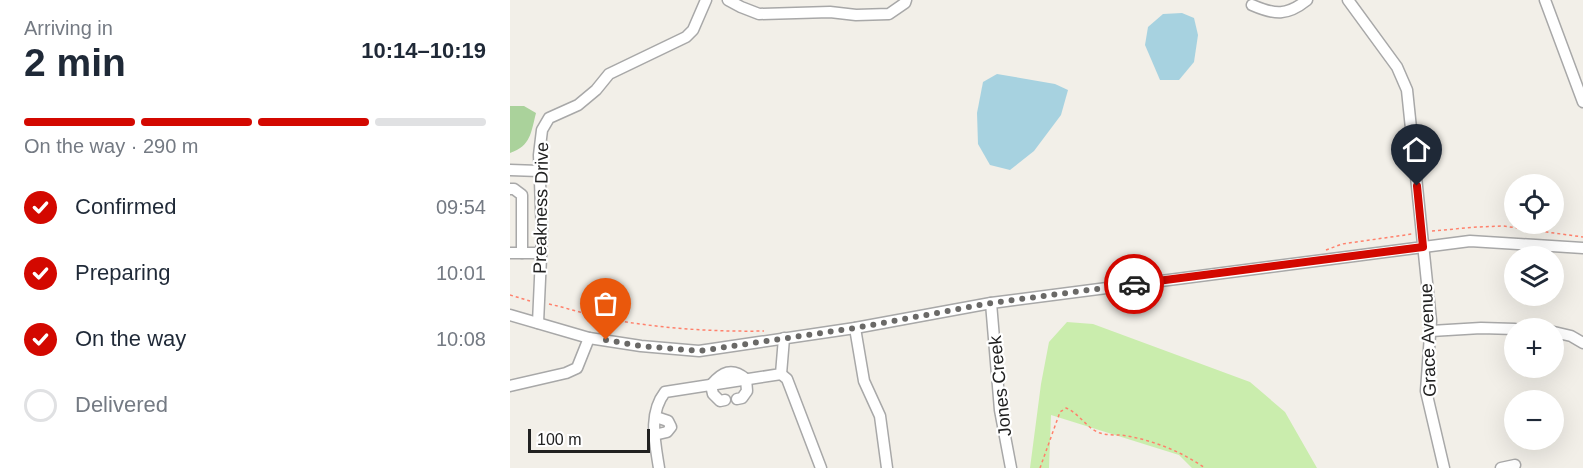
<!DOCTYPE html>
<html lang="en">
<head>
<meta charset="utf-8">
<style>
	body { margin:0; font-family:Arial,sans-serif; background:#f6f6f7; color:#1f2937; height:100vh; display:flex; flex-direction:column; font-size:22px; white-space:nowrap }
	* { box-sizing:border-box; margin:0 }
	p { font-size:20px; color:#747a83 }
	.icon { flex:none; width:33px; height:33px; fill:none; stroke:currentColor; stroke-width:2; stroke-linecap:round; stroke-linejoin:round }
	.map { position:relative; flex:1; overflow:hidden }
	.drawer { display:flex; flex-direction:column; background:#fff; width:510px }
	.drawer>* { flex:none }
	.controls { position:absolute; left:994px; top:174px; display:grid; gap:12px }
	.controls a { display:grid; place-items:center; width:60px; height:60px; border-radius:50%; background:#fff; box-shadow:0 6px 24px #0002; font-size:30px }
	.scale { position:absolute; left:18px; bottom:15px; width:122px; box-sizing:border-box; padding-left:6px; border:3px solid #212121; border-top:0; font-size:16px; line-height:21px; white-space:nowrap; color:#212121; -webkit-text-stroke:4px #fff; paint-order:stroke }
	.pin { position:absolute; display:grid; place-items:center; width:51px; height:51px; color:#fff; margin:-62px -26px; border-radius:50% 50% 50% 0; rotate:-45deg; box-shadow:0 0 6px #0007 }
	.pin .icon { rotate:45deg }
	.courier { position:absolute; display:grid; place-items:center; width:60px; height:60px; margin:-30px; border:4px solid #d30800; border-radius:50%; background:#fff; color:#222; box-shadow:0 2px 8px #0007 }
	.headline em { font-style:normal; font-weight:600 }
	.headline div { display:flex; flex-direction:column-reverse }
	.headline { display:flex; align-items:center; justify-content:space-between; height:102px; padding:0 24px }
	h1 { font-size:39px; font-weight:600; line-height:45px }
	.bar { display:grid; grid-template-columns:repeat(4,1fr); gap:9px 6px; align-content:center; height:72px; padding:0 24px }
	.bar i { height:8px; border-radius:4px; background:#e0e1e3 }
	.bar .active { background:#d30800 }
	.bar p { grid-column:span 4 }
	ol { padding:0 24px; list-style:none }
	li { display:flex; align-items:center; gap:18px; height:66px }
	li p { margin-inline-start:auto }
	li .icon { padding:6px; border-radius:50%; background:#d30800; color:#fff; stroke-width:4 }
	li:last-child { color:#747a83 }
	li i { width:33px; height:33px; border:3px solid #e0e1e3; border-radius:50% }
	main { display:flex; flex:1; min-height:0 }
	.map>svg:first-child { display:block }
	.grass { fill:#caedad }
	.forest { fill:#aad29b }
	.water { fill:#a7d2e0 }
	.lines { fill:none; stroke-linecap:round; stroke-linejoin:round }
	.minor-casing { stroke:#a8a8a8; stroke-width:13 }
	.path { stroke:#ff816c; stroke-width:1.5; stroke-dasharray:3 3; stroke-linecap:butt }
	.minor { stroke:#fff; stroke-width:10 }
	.done { stroke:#6a6967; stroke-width:6; stroke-dasharray:0 10.8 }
	.route { stroke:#d30800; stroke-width:8 }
	.labels { text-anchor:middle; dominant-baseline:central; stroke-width:4.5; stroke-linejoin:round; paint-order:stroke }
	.street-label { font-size:18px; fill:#212121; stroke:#fff }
</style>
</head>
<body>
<main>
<section class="drawer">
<div class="headline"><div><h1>2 min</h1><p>Arriving in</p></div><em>10:14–10:19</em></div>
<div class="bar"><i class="active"></i><i class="active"></i><i class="active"></i><i></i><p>On the way · 290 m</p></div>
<ol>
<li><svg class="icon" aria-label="check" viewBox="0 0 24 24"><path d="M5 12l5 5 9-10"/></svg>Confirmed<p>09:54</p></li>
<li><svg class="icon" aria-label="check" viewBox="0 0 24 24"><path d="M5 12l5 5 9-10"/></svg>Preparing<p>10:01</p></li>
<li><svg class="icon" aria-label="check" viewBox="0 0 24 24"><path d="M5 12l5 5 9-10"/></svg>On the way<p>10:08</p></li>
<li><i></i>Delivered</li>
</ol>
</section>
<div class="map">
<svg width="1073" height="468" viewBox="0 0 1073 468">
	<rect width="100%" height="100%" fill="#f2efe8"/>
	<path class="grass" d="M557,322L583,324L740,382L775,412L807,468H682L669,455L541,415L539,468H520L531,384L539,342Z"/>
	<path class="forest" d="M0,106H14L26,113C21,132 21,146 0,153Z"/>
	<g class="water">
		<path d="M672,13L684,18L688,35L684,62L669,80H650L635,45L638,27L653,14Z"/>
		<path d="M487,74L545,84L558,90L551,115L524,151L500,170L480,165L468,144L467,113L473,82Z"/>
	</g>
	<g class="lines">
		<g class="minor-casing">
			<g id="minor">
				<path d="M218,0L231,7L249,14L320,12L346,15L379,14L395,3L396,0"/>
				<path d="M838,0L887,67L897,90L921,321L916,391L934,468"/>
				<path d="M1035,0L1073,102"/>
				<path d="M742,5C765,15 777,16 797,0"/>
				<path d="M0,170L29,171"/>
				<path d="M0,189H4L12,195V253"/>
				<path d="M0,253H30"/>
				<path d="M481,303L490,410L501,468"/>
				<path d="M0,315L79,338L131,346L189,351L345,328L481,303L960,241L1073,248"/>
				<path d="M28,323L32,235L29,155L32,130L39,118L68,105L86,90L99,74L176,37L183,30L196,0"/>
				<path d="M345,328L354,381L370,416L377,468"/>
				<path d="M921,331L971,328L1005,329"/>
				<path d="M1044,332L1061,336L1073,343"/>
				<path d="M271,374L277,379L311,468"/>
				<path d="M0,386L56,373L67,368L79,338"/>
				<path d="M215,400L210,401L203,394L201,385C212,372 222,367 236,379L237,391L232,398L227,399"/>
				<path d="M144,435L157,432L161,427L158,421L146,417"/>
				<path d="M149,468C145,442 138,414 155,392L271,374L274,338"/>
				<path d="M991,468L1005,465"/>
			</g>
		</g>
		<g class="path">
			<path d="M922,231L967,227L993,226L1073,237"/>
			<path d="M816,250L832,244L902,234"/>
			<path d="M0,295L20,301"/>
			<path d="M39,304C57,308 75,314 93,318C146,328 200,332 254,331"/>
			<path d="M530,468L550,412L556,408C569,413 576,428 590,433C599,436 608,434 617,436C645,441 672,452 695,468"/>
		</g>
		<use href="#minor" class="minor"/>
	</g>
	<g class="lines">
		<path class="done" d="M96,340L131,346L189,351L345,328L481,303L624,284"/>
		<path class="route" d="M624,284L913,247L907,186"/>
	</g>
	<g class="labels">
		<g class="street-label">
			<text transform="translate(31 208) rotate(-89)">Preakness Drive</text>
			<text transform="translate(918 340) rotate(-92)">Grace Avenue</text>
			<text transform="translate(490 386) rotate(-96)">Jones Creek</text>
		</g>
	</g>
</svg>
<div class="controls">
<a><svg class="icon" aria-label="locate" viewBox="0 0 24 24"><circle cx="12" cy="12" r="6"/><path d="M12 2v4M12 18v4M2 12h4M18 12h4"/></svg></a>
<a><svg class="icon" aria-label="layers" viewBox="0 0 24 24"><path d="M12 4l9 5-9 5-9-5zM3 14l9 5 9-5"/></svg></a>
<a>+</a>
<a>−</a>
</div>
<div class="scale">100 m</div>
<div class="pin" style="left:96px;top:340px;background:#ea580c"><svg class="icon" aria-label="bag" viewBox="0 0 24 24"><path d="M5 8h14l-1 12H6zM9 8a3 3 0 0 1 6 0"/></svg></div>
<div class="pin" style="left:907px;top:186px;background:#1f2937"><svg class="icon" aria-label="home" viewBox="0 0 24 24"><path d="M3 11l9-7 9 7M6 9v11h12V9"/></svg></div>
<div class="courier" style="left:624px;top:284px"><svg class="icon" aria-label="car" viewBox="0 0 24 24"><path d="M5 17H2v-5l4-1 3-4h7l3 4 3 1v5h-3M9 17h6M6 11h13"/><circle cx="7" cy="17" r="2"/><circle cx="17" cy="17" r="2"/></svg></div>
</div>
</main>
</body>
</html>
